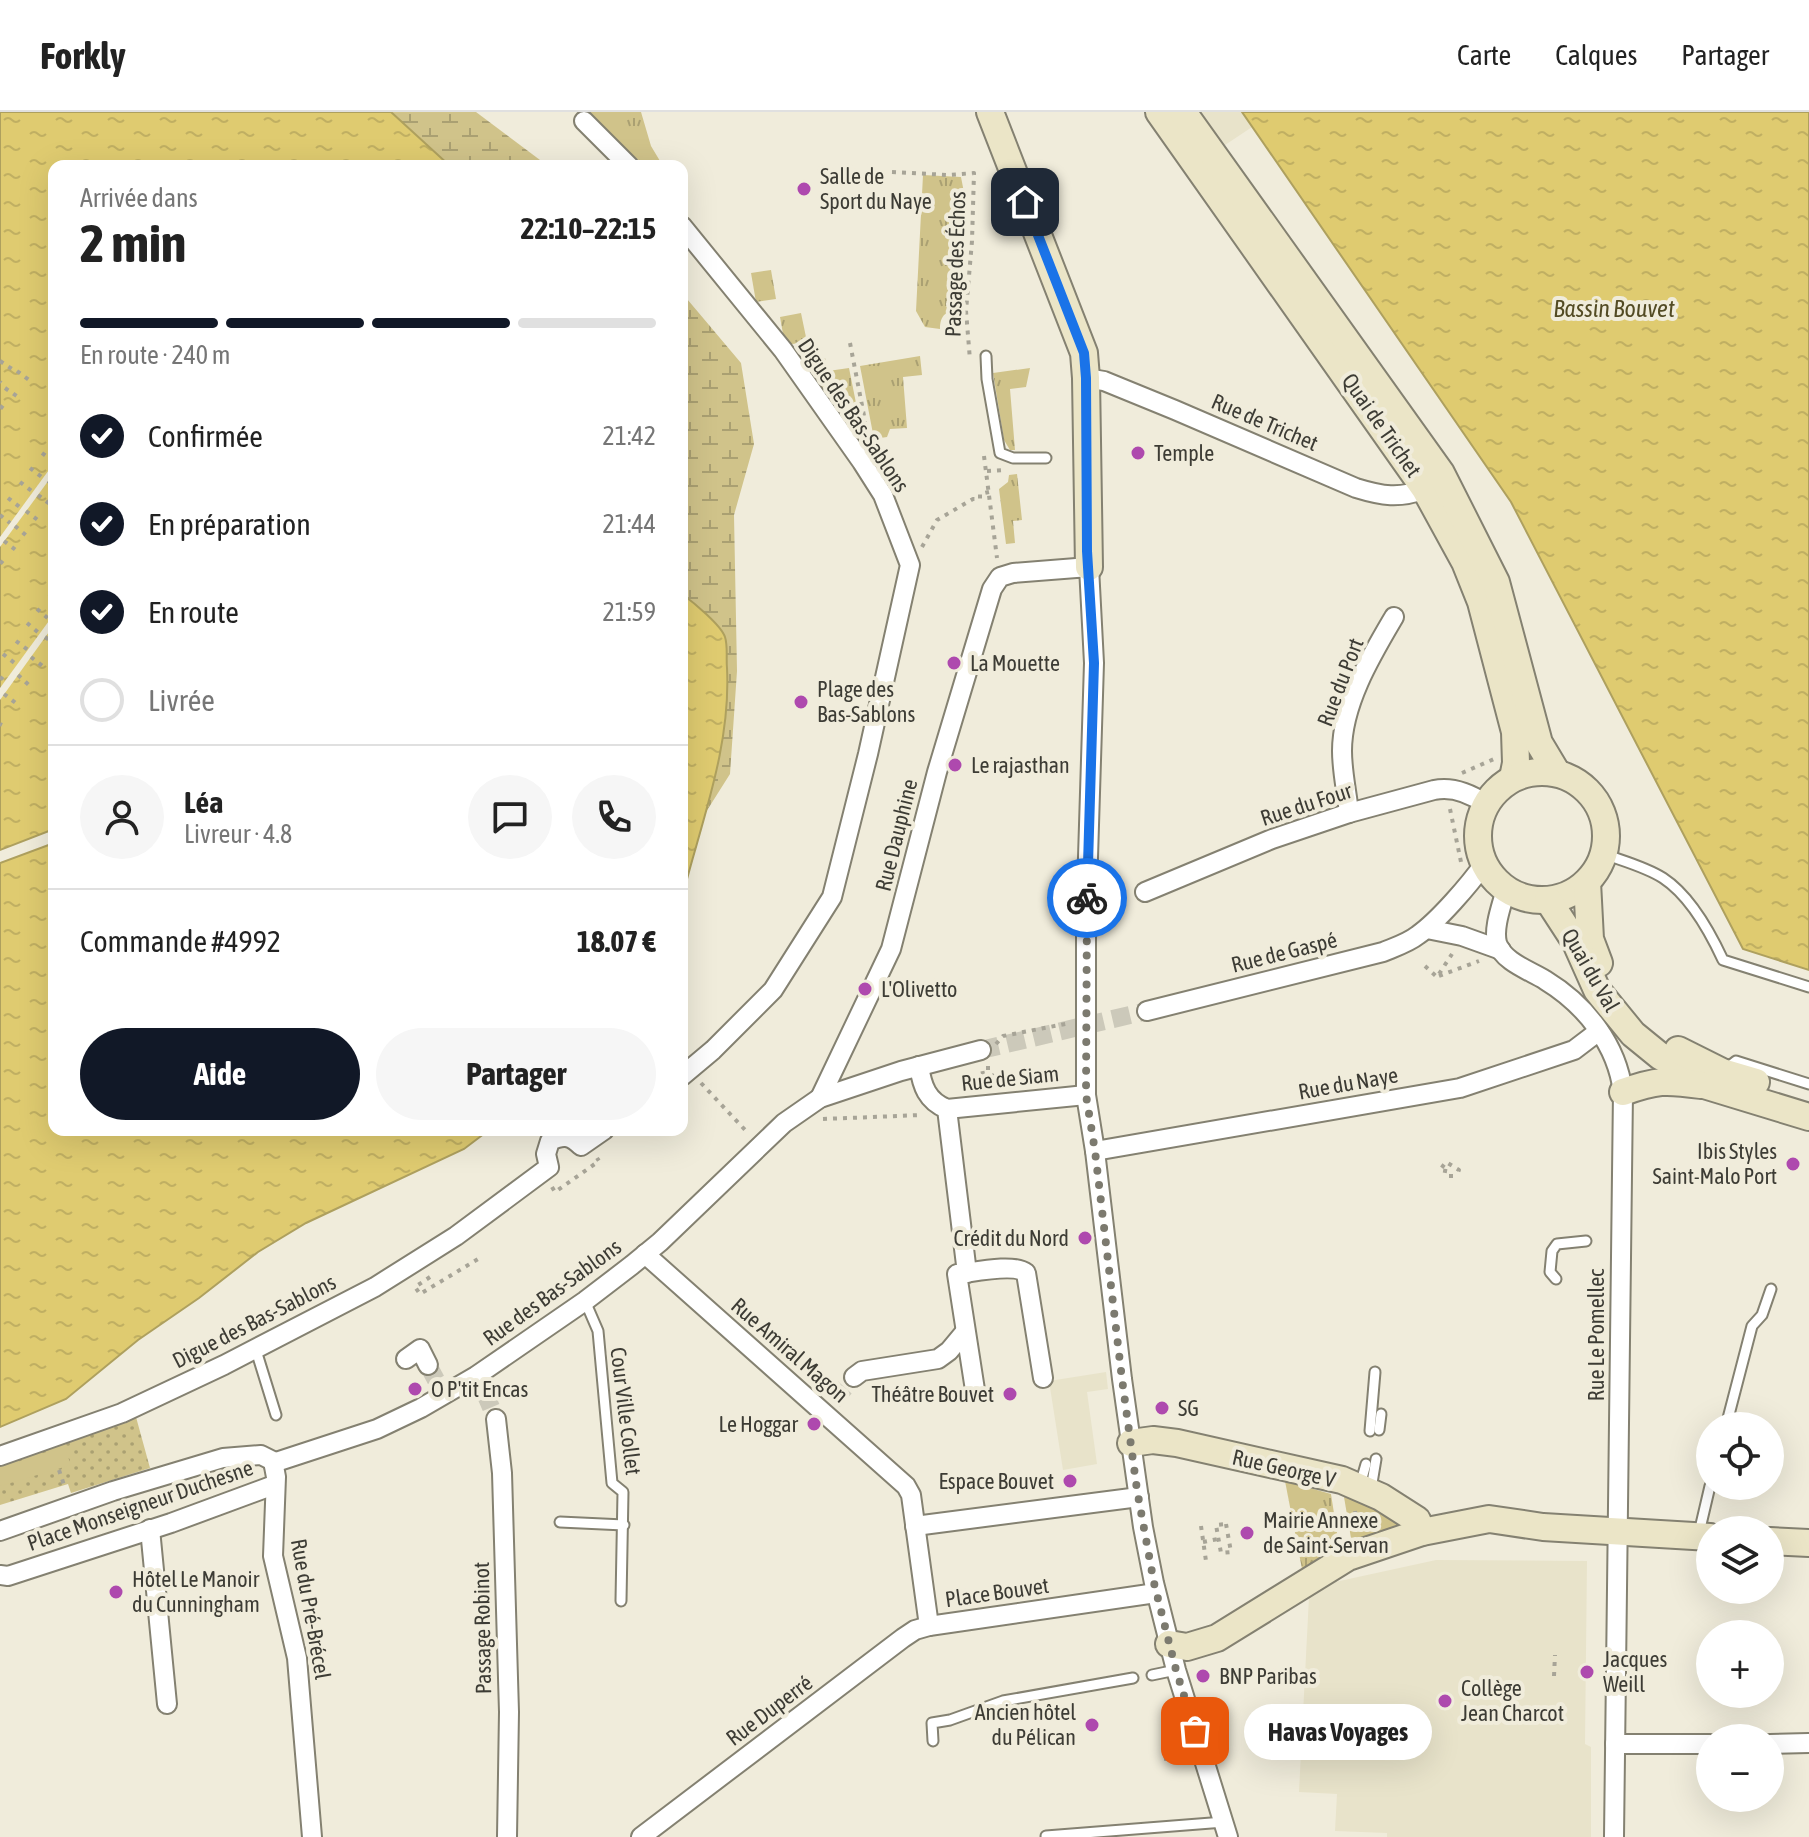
<!DOCTYPE html>
<html lang="fr">
<head>
<meta charset="utf-8">
<style>
	body { margin:0; font-family:"Asap Condensed",sans-serif; background:#f6f6f6; color:#222; height:100vh; display:flex; flex-direction:column; font-size:30px; white-space:nowrap }
	* { box-sizing:border-box; margin:0 }
	p { font-size:26px; color:#767676 }
	.icon { flex:none; width:44px; height:44px; fill:none; stroke:currentColor; stroke-width:2; stroke-linecap:round; stroke-linejoin:round }
	.map { position:relative; flex:1; overflow:hidden }
	.sheet { position:absolute; left:48px; top:48px; width:640px; height:976px; display:flex; flex-direction:column; background:#fff; border-radius:16px; box-shadow:0 8px 32px #0002 }
	.sheet>* { flex:none }
	.tools { position:absolute; left:1696px; top:1300px; display:grid; gap:16px }
	.tools a { display:grid; place-items:center; width:88px; height:88px; border-radius:50%; background:#fff; box-shadow:0 8px 32px #0002; font-size:40px }
	.pin { position:absolute; display:grid; place-items:center; width:68px; height:68px; color:#fff; margin:-34px; border-radius:16px; box-shadow:0 4px 12px #0006 }
	.courier { position:absolute; display:grid; place-items:center; width:80px; height:80px; margin:-40px; border:6px solid #1a73e8; border-radius:50%; background:#fff; color:#222; box-shadow:0 2px 10px #0007 }
	.bubble { position:absolute; height:56px; border-radius:28px; background:#fff; box-shadow:0 8px 32px #0002; font-size:26px; font-weight:700; line-height:56px; text-align:center }
	.head em { font-style:normal; font-weight:700 }
	.head div { display:flex; flex-direction:column-reverse }
	.head { display:flex; align-items:center; justify-content:space-between; height:136px; padding:0 32px }
	h1 { font-size:52px; font-weight:700; line-height:60px }
	.bar { display:grid; grid-template-columns:repeat(4,1fr); gap:12px 8px; align-content:center; height:96px; padding:0 32px }
	.bar i { height:10px; border-radius:6px; background:#e0e0e0 }
	.bar .current { background:#111827 }
	.bar p { grid-column:span 4 }
	.line { display:flex; align-items:center; gap:20px; padding:0 32px; border-top:2px solid #e0e0e0 }
	.line div { flex:1 }
	.round { display:grid; place-items:center; flex:none; width:84px; height:84px; border-radius:42px; background:#f6f6f6 }
	ol { padding:0 32px; list-style:none }
	li { display:flex; align-items:center; gap:24px; height:88px }
	li p { margin-inline-start:auto }
	li .icon { padding:8px; border-radius:50%; background:#111827; color:#fff; stroke-width:4 }
	li:last-child { color:#767676 }
	li i { width:44px; height:44px; border:4px solid #e0e0e0; border-radius:50% }
	.primary-button { display:flex; gap:16px; margin-top:auto; padding:16px 32px }
	.primary-button a { flex:1; height:92px; border-radius:48px; background:#111827; color:#fff; font-size:32px; font-weight:700; line-height:92px; text-align:center }
	.primary-button a+a { background:#f6f6f6; color:#222 }
	header { display:flex; align-items:center; gap:48px; box-sizing:border-box; height:112px; padding:0 40px; background:#fff; border-bottom:2px solid #e0e0e0 }
	header strong { font-size:38px }
	nav { display:flex; gap:44px; margin-inline-start:auto; font-size:28px }
	.map>svg:first-child { display:block }
	.built { fill:#e8e3ca }
	.grass { fill:url(#grass-tufts) }
	.wetland { fill:url(#wetland-marsh) }
	.park { fill:url(#park-dots) }
	.garden { fill:#d0c38a }
	.water { fill:url(#water-ripples); stroke:#aea05e; stroke-width:2 }
	.pier { fill:#f0ecdb }
	.lines { fill:none; stroke-linecap:round; stroke-linejoin:round }
	.street-tunnel { stroke:#ccc9ba; stroke-width:18; stroke-dasharray:18 9; stroke-linecap:butt }
	.lane-casing { stroke:#848171; stroke-width:13 }
	.street-casing { stroke:#848171; stroke-width:22 }
	.secondary-casing { stroke:#848171; stroke-width:30 }
	.path { stroke:#a7a497; stroke-width:4; stroke-dasharray:4 6; stroke-linecap:butt }
	.lane { stroke:#fff; stroke-width:9 }
	.street { stroke:#fff; stroke-width:18 }
	.secondary { stroke:#ebe5c7; stroke-width:26 }
	.done { stroke:#7c7a6f; stroke-width:8; stroke-dasharray:0 14.4 }
	.route { stroke:#1a73e8; stroke-width:10 }
	.poi-dot { fill:#ae49ae; stroke:#f0ecdb; stroke-width:3 }
	.labels { text-anchor:middle; dominant-baseline:central; stroke-width:8; stroke-linejoin:round; paint-order:stroke }
	.poi-label { font-size:22px; fill:#3d3c35; stroke:#f0ecdb; text-anchor:start }
	.street-label { font-size:22px; fill:#3d3c35; stroke:#f0ecdb }
	.water-label { font-size:24px; font-style:italic; fill:#534b24; stroke:#f0ecdb }
</style>
</head>
<body>
<header>
<strong>Forkly</strong>
<nav><a>Carte</a><a>Calques</a><a>Partager</a></nav>
</header>
<div class="map">
<svg width="1809" height="1725" viewBox="0 0 1809 1725">
	<defs>
		<pattern id="grass-tufts" width="24" height="20" patternUnits="userSpaceOnUse" patternTransform="scale(2)"><rect width="24" height="20" fill="#d0c38a"/><path d="M3 7l-1-3M5 7V3M7 7l1-3M15 17l-1-3M17 17v-4M19 17l1-3" fill="none" stroke="#aaa072"/></pattern>
		<pattern id="wetland-marsh" width="20" height="14" patternUnits="userSpaceOnUse" patternTransform="scale(2)"><rect width="20" height="14" fill="#d0c38a"/><path d="M1 5h8M5 5V1M11 12h8M15 12V8" fill="none" stroke="#aaa072"/></pattern>
		<pattern id="park-dots" width="8" height="8" patternUnits="userSpaceOnUse" patternTransform="scale(2)"><rect width="8" height="8" fill="#d0c38a"/><path d="M2 2h.1M6 6h.1" fill="none" stroke="#aaa072" stroke-width="1.8" stroke-linecap="round"/></pattern>
		<pattern id="water-ripples" width="26" height="14" patternUnits="userSpaceOnUse" patternTransform="scale(2)"><rect width="26" height="14" fill="#dfcb70"/><path d="M2 4q2-2 4 0t4 0M15 11q2-2 4 0t4 0" fill="none" stroke="#c0af62"/></pattern>
	</defs>
	<rect width="100%" height="100%" fill="#f0ecdb"/>
	<g class="built">
		<path d="M1201,0H1242L1252,15L1225,33Z"/>
		<path d="M1106,1260L1108,1277L1087,1280L1097,1352L1063,1358L1049,1269Z"/>
		<path d="M1436,1448L1587,1449L1585,1632L1591,1635V1725H1387V1721L1335,1719L1337,1682L1299,1680L1309,1485L1335,1470Z"/>
	</g>
	<g class="grass">
		<path d="M585,0H641L651,34L663,54H645Z"/>
		<path d="M923,63L961,65L967,96C954,100 949,108 952,121L965,130L960,197C947,198 940,203 940,217L925,215L916,199Z"/>
		<path d="M771,158L776,187L756,190L751,161Z"/>
		<path d="M801,201L807,230L785,233L780,205Z"/>
		<path d="M920,244L922,263L903,265L907,316L890,317L887,325L874,327L860,254Z"/>
		<path d="M825,246L828,259L849,256L859,306L840,310L831,274L816,276L811,248Z"/>
		<path d="M1030,256L1026,275L1010,277L1015,338H1010L1004,328L993,261Z"/>
		<path d="M1017,362L1022,408L1013,409L1015,431L1006,432L999,377L1008,370L1009,363Z"/>
		<path d="M1285,1369L1331,1382L1340,1440L1303,1462Z"/>
		<path d="M1344,1385L1397,1400L1402,1410L1397,1419L1352,1432Z"/>
	</g>
	<g class="wetland">
		<path d="M46,0H476L548,54H57Z"/>
		<path d="M682,181L741,251L754,332L734,403L737,559L730,662L682,738Z"/>
	</g>
	<path class="park" d="M136,1305L150,1356L71,1381L68,1372L0,1393V1351Z"/>
	<path class="garden" d="M64,1334L71,1353L0,1374V1356Z"/>
	<g class="water">
		<path d="M0,0H391L450,54H54V717L0,738Z"/>
		<path d="M1242,0H1809V858L1743,837L1511,390Z"/>
		<path d="M682,482C693,490 721,513 725,525C728,534 726,547 727,556C731,636 701,710 682,786Z"/>
		<path d="M54,731V1018H489L464,1037L306,1111L258,1140L199,1186L138,1228L66,1287L0,1315V751Z"/>
	</g>
	<g class="pier">
		<path d="M54,351V361L0,435V425Z"/>
		<path d="M54,502V513L0,588V576Z"/>
	</g>
	<g class="lines">
		<g class="street-tunnel">
			<path d="M981,938L1147,899"/>
			<path d="M428,1253L436,1268"/>
			<path d="M484,1279L496,1307"/>
			<path d="M833,1289L854,1265"/>
		</g>
		<g class="lane-casing">
			<g id="lane">
				<path d="M986,244L987,267L1000,341L1013,346H1046"/>
				<path d="M1604,742C1623,749 1646,755 1663,766C1689,783 1710,820 1723,848L1809,875"/>
				<path d="M1727,956L1736,949L1809,972"/>
				<path d="M1556,1167L1550,1160L1552,1139L1557,1132L1586,1129"/>
				<path d="M585,1189L598,1219L612,1371L623,1380L621,1489"/>
				<path d="M255,1235L276,1303"/>
				<path d="M1726,1314L1752,1214L1762,1203L1771,1177"/>
				<path d="M1379,1318L1381,1302"/>
				<path d="M1370,1319L1375,1260"/>
				<path d="M1360,1373L1366,1352"/>
				<path d="M1371,1377L1376,1347"/>
				<path d="M560,1410L624,1413"/>
				<path d="M1699,1421L1710,1374"/>
				<path d="M1152,1563L1176,1558"/>
				<path d="M933,1629L932,1611L950,1608L1003,1589L1133,1566"/>
				<path d="M1046,1724L1224,1710"/>
			</g>
		</g>
		<g class="street-casing">
			<g id="street">
				<path d="M584,9L629,54"/>
				<path d="M682,114L783,238L862,350L883,383L910,453L868,642L832,785L773,878L713,938L682,964"/>
				<path d="M1086,266L1104,269L1175,298L1356,376C1382,384 1399,387 1425,377"/>
				<path d="M1349,701C1347,681 1342,660 1342,639C1342,592 1371,544 1394,505"/>
				<path d="M1506,777C1502,793 1493,815 1497,831C1503,850 1531,859 1545,868C1586,893 1617,933 1623,980L1614,1725"/>
				<path d="M1145,780L1272,727L1349,701L1434,678C1452,674 1471,682 1486,692"/>
				<path d="M1427,817L1462,824L1501,838"/>
				<path d="M1147,899L1383,840C1395,835 1408,831 1418,823C1438,809 1470,772 1484,752"/>
				<path d="M919,954C922,974 927,989 947,997L1086,983"/>
				<path d="M820,986L891,837L937,660L992,477L1000,465L1013,461L1089,455L1094,551L1086,810V983L1095,1039L1122,1267L1143,1415L1154,1471L1176,1558L1228,1725"/>
				<path d="M947,997L967,1161"/>
				<path d="M1095,1039L1460,976L1574,938L1599,919"/>
				<path d="M645,1142L906,1374L911,1383L929,1514L1156,1481"/>
				<path d="M406,1247L420,1237L428,1253"/>
				<path d="M854,1265L862,1259L938,1247L949,1239L964,1221"/>
				<path d="M975,1278L957,1162C974,1160 1014,1151 1026,1161L1043,1266"/>
				<path d="M496,1307L502,1361L509,1600L507,1725"/>
				<path d="M0,1344L122,1301L224,1253L375,1175L456,1124L549,1055L546,1042L550,1029C563,1023 570,1023 581,1034L604,1018"/>
				<path d="M273,1351L377,1317L421,1296L476,1264L585,1189L632,1153L660,1130L784,1011L820,986L901,959L981,938"/>
				<path d="M915,1414L1139,1385"/>
				<path d="M150,1417L167,1592"/>
				<path d="M0,1419L113,1379L223,1346L261,1343L273,1349L276,1365L273,1444L297,1546L312,1725"/>
				<path d="M0,1463L8,1464L171,1411L274,1373"/>
				<path d="M1615,1632H1710"/>
				<path d="M1770,1632L1809,1631"/>
				<path d="M641,1725L903,1526L915,1518L929,1514"/>
			</g>
		</g>
		<g class="secondary-casing">
			<g id="secondary">
				<path d="M990,0L1084,241L1086,266L1089,455"/>
				<path d="M1159,0L1425,377L1465,450L1481,490L1515,620L1516,651L1513,666"/>
				<path d="M1183,0L1441,361L1496,470L1539,631L1557,661"/>
				<circle cx="1542" cy="724" r="64"/>
				<path d="M1587,770L1590,827L1599,851"/>
				<path d="M1548,788L1576,831L1597,878L1633,922L1660,944L1684,957L1704,973L1809,1005"/>
				<path d="M1678,938L1722,960L1756,970"/>
				<path d="M1623,980C1657,968 1665,968 1701,973"/>
				<path d="M1131,1331L1153,1328L1177,1331L1342,1368L1381,1385L1417,1408L1422,1420"/>
				<path d="M1770,1429L1809,1431"/>
				<path d="M1169,1532L1187,1535L1217,1526L1348,1445L1422,1420L1489,1407L1543,1415L1710,1425"/>
			</g>
		</g>
		<g class="path">
			<path d="M892,60L948,63L974,61L972,129L966,199L970,248"/>
			<path d="M850,231L865,309V320"/>
			<path d="M0,249L12,257"/>
			<path d="M17,259L29,268"/>
			<path d="M0,270L1,271"/>
			<path d="M5,276L18,285"/>
			<path d="M0,294L7,299"/>
			<path d="M53,326L54,327"/>
			<path d="M42,341L54,350"/>
			<path d="M984,344L997,446"/>
			<path d="M30,356L43,366"/>
			<path d="M987,359L1004,358"/>
			<path d="M48,369L54,374"/>
			<path d="M20,370L33,380"/>
			<path d="M38,383L51,393"/>
			<path d="M8,386L21,396"/>
			<path d="M26,399L39,409"/>
			<path d="M0,403L10,411"/>
			<path d="M15,414L28,425"/>
			<path d="M4,429L17,439"/>
			<path d="M922,435L937,408L973,387H980V382L989,380"/>
			<path d="M0,449L6,454"/>
			<path d="M49,482L54,486"/>
			<path d="M37,497L50,508"/>
			<path d="M27,511L40,522"/>
			<path d="M45,525L54,531"/>
			<path d="M16,529L28,538"/>
			<path d="M3,542L17,553"/>
			<path d="M31,545L45,556"/>
			<path d="M18,563L31,575"/>
			<path d="M0,565L5,569"/>
			<path d="M4,582L17,592"/>
			<path d="M0,612L2,613"/>
			<path d="M1462,661L1494,647"/>
			<path d="M1450,697L1461,750"/>
			<path d="M1102,797L1128,787"/>
			<path d="M1425,854L1437,865L1452,842"/>
			<path d="M1439,864L1479,849"/>
			<path d="M996,932L1003,924L1070,911"/>
			<path d="M988,954V959L1001,972L998,974"/>
			<path d="M701,971L747,1020"/>
			<path d="M975,976L985,972L982,957"/>
			<path d="M823,1007L922,1003"/>
			<path d="M1451,1066V1060L1440,1058L1446,1050L1459,1058L1458,1060"/>
			<path d="M552,1075L555,1080L599,1049L597,1046"/>
			<path d="M430,1165L415,1175L420,1182L478,1147"/>
			<path d="M59,1358L65,1376"/>
			<path d="M1355,1399L1358,1418"/>
			<path d="M1226,1412L1231,1440L1221,1441L1216,1413Z"/>
			<path d="M1201,1414L1206,1449"/>
			<path d="M1203,1430L1218,1427"/>
			<path d="M1554,1564L1555,1543"/>
			<path d="M1164,1647L1183,1643"/>
		</g>
		<use href="#lane" class="lane"/>
		<use href="#street" class="street"/>
		<use href="#secondary" class="secondary"/>
	</g>
	<g class="lines">
		<path class="done" d="M1087,786L1086,983L1095,1039L1122,1267L1137,1378L1154,1471L1176,1558L1195,1619"/>
		<path class="route" d="M1025,90L1084,241L1086,266L1087,439L1094,551L1087,786"/>
	</g>
	<g class="poi-dot">
		<circle cx="804" cy="77" r="8"/>
		<circle cx="1138" cy="341" r="8"/>
		<circle cx="954" cy="551" r="8"/>
		<circle cx="801" cy="590" r="8"/>
		<circle cx="955" cy="653" r="8"/>
		<circle cx="865" cy="877" r="8"/>
		<circle cx="1793" cy="1052" r="8"/>
		<circle cx="1085" cy="1126" r="8"/>
		<circle cx="415" cy="1277" r="8"/>
		<circle cx="1010" cy="1282" r="8"/>
		<circle cx="1162" cy="1296" r="8"/>
		<circle cx="814" cy="1312" r="8"/>
		<circle cx="1070" cy="1369" r="8"/>
		<circle cx="1247" cy="1421" r="8"/>
		<circle cx="116" cy="1480" r="8"/>
		<circle cx="1587" cy="1560" r="8"/>
		<circle cx="1203" cy="1564" r="8"/>
		<circle cx="1445" cy="1589" r="8"/>
		<circle cx="1092" cy="1613" r="8"/>
	</g>
	<g class="labels">
		<g class="poi-label">
			<text x="820" y="64">Salle de<tspan x="820" dy="25">Sport du Naye</tspan></text>
			<text x="1154" y="341">Temple</text>
			<text x="970" y="551">La Mouette</text>
			<text x="817" y="577">Plage des<tspan x="817" dy="25">Bas-Sablons</tspan></text>
			<text x="971" y="653">Le rajasthan</text>
			<text x="881" y="877">L'Olivetto</text>
			<text x="1777" y="1039" text-anchor="end">Ibis Styles<tspan x="1777" dy="25">Saint-Malo Port</tspan></text>
			<text x="1069" y="1126" text-anchor="end">Crédit du Nord</text>
			<text x="431" y="1277">O P'tit Encas</text>
			<text x="994" y="1282" text-anchor="end">Théâtre Bouvet</text>
			<text x="1178" y="1296">SG</text>
			<text x="798" y="1312" text-anchor="end">Le Hoggar</text>
			<text x="1054" y="1369" text-anchor="end">Espace Bouvet</text>
			<text x="1263" y="1408">Mairie Annexe<tspan x="1263" dy="25">de Saint-Servan</tspan></text>
			<text x="132" y="1467">Hôtel Le Manoir<tspan x="132" dy="25">du Cunningham</tspan></text>
			<text x="1603" y="1547">Jacques<tspan x="1603" dy="25">Weill</tspan></text>
			<text x="1219" y="1564">BNP Paribas</text>
			<text x="1461" y="1576">Collège<tspan x="1461" dy="25">Jean Charcot</tspan></text>
			<text x="1076" y="1600" text-anchor="end">Ancien hôtel<tspan x="1076" dy="25">du Pélican</tspan></text>
		</g>
		<g class="street-label">
			<text transform="translate(955 152) rotate(-88)">Passage des Échos</text>
			<text transform="translate(854 303) rotate(56)">Digue des Bas-Sablons</text>
			<text transform="translate(1265 310) rotate(23)">Rue de Trichet</text>
			<text transform="translate(1382 313) rotate(55)">Quai de Trichet</text>
			<text transform="translate(1340 570) rotate(-69)">Rue du Port</text>
			<text transform="translate(1306 692) rotate(-18)">Rue du Four</text>
			<text transform="translate(896 723) rotate(-76)">Rue Dauphine</text>
			<text transform="translate(1284 840) rotate(-14)">Rue de Gaspé</text>
			<text transform="translate(1591 858) rotate(60)">Quai du Val</text>
			<text transform="translate(1010 966) rotate(-6)">Rue de Siam</text>
			<text transform="translate(1348 971) rotate(-10)">Rue du Naye</text>
			<text transform="translate(552 1180) rotate(-36)">Rue des Bas-Sablons</text>
			<text transform="translate(254 1209) rotate(-27)">Digue des Bas-Sablons</text>
			<text transform="translate(1596 1223) rotate(-90)">Rue Le Pomellec</text>
			<text transform="translate(790 1238) rotate(41)">Rue Amiral Magon</text>
			<text transform="translate(626 1299) rotate(83)">Cour Ville Collet</text>
			<text transform="translate(1284 1356) rotate(13)">Rue George V</text>
			<text transform="translate(140 1393) rotate(-19)">Place Monseigneur Duchesne</text>
			<text transform="translate(997 1480) rotate(-8)">Place Bouvet</text>
			<text transform="translate(311 1497) rotate(80)">Rue du Pré-Brécel</text>
			<text transform="translate(482 1516) rotate(-91)">Passage Robinot</text>
			<text transform="translate(769 1598) rotate(-37)">Rue Duperré</text>
		</g>
		<g class="water-label">
			<text x="1614" y="196">Bassin Bouvet</text>
		</g>
	</g>
</svg>
<div class="tools">
<a><svg class="icon" aria-label="locate" viewBox="0 0 24 24"><circle cx="12" cy="12" r="6"/><path d="M12 2v4M12 18v4M2 12h4M18 12h4"/></svg></a>
<a><svg class="icon" aria-label="layers" viewBox="0 0 24 24"><path d="M12 4l9 5-9 5-9-5zM3 14l9 5 9-5"/></svg></a>
<a>+</a>
<a>−</a>
</div>
<div class="pin" style="left:1195px;top:1619px;background:#ea580c"><svg class="icon" aria-label="bag" viewBox="0 0 24 24"><path d="M5 8h14l-1 12H6zM9 8a3 3 0 0 1 6 0"/></svg></div>
<div class="pin" style="left:1025px;top:90px;background:#1f2937"><svg class="icon" aria-label="home" viewBox="0 0 24 24"><path d="M3 11l9-7 9 7M6 9v11h12V9"/></svg></div>
<div class="courier" style="left:1087px;top:786px"><svg class="icon" aria-label="bike" viewBox="0 0 24 24"><circle cx="6" cy="16" r="4"/><circle cx="18" cy="16" r="4"/><path d="M6 16l4-8h5l3 8M10 8l3 8H6M13 5h3"/></svg></div>
<div class="bubble" style="left:1244px;top:1592px;width:188px">Havas Voyages</div>
<section class="sheet">
<div class="head"><div><h1>2 min</h1><p>Arrivée dans</p></div><em>22:10–22:15</em></div>
<div class="bar"><i class="current"></i><i class="current"></i><i class="current"></i><i></i><p>En route · 240 m</p></div>
<ol>
<li><svg class="icon" aria-label="check" viewBox="0 0 24 24"><path d="M5 12l5 5 9-10"/></svg>Confirmée<p>21:42</p></li>
<li><svg class="icon" aria-label="check" viewBox="0 0 24 24"><path d="M5 12l5 5 9-10"/></svg>En préparation<p>21:44</p></li>
<li><svg class="icon" aria-label="check" viewBox="0 0 24 24"><path d="M5 12l5 5 9-10"/></svg>En route<p>21:59</p></li>
<li><i></i>Livrée</li>
</ol>
<div class="line" style="height:144px"><a class="round"><svg class="icon" aria-label="person" viewBox="0 0 24 24"><circle cx="12" cy="8" r="4"/><path d="M4 21q1-7 8-7t8 7"/></svg></a><div><b>Léa</b><p>Livreur · 4.8</p></div><a class="round"><svg class="icon" aria-label="chat" viewBox="0 0 24 24"><path d="M4 5h16v11H9l-5 4z"/></svg></a><a class="round"><svg class="icon" aria-label="phone" viewBox="0 0 24 24"><path d="M5 4h4l2 5-3 2q2 4 5 5l2-3 5 2v4C11 20 4 13 5 4z"/></svg></a></div>
<div class="line" style="height:104px"><div>Commande #4992</div><b>18.07 €</b></div>
<div class="primary-button"><a>Aide</a><a>Partager</a></div>
</section>
</div>
</body>
</html>
